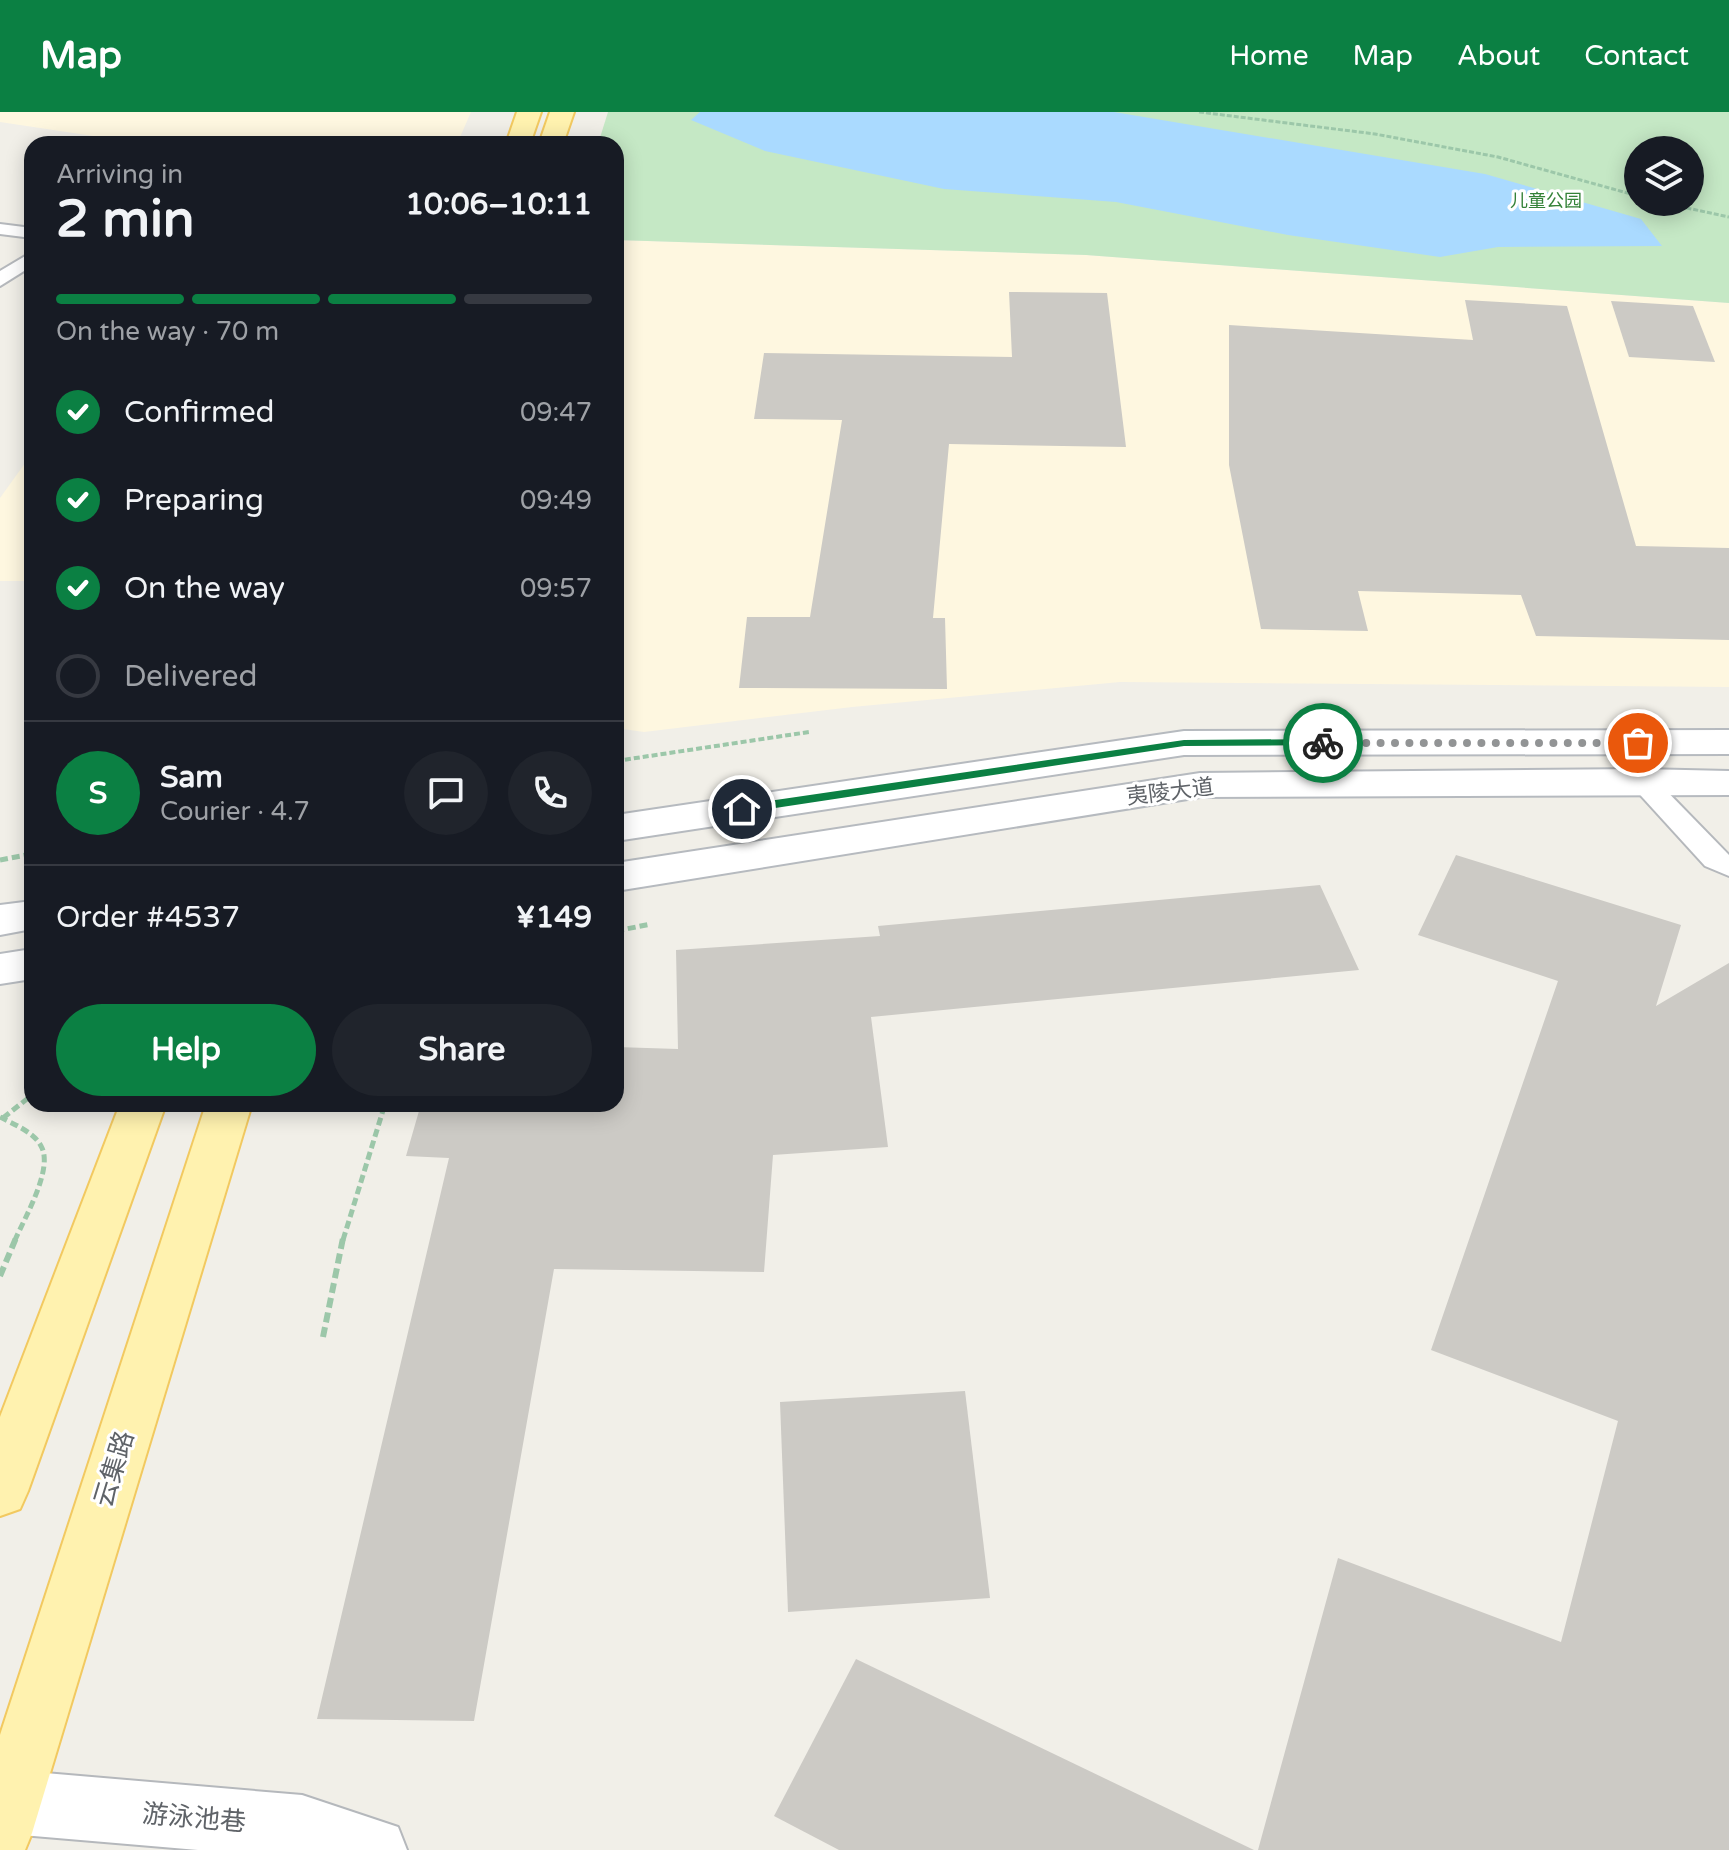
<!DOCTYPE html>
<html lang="en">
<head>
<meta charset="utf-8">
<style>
	body { margin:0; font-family:"Varela Round","Noto Sans SC",sans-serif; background:#20242c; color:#f1f3f6; height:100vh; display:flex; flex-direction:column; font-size:30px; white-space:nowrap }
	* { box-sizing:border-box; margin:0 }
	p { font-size:26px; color:#9ea1a6 }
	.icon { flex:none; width:44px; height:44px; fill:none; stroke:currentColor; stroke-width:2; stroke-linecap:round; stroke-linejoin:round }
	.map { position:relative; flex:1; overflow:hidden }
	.drawer { position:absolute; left:24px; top:24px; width:600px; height:976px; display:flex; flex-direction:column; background:#171b24; border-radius:24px; box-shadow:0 4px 20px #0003 }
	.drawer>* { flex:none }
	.buttons { position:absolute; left:1624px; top:24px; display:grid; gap:16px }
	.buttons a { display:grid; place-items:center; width:80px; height:80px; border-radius:50%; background:#171b24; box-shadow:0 4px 20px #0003; font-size:40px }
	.pin { position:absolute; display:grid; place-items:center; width:68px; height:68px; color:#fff; margin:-34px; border:4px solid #fff; border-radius:50%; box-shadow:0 2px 8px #0007 }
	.courier { position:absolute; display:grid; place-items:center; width:80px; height:80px; margin:-40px; border:6px solid #0b8043; border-radius:50%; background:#fff; color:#222; box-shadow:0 2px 10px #0007 }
	.overview em { font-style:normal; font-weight:800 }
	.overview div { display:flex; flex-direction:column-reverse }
	.overview { display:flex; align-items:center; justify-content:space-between; height:136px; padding:0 32px }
	h1 { font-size:52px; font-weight:800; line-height:60px }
	.bar { display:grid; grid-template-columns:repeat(4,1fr); gap:12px 8px; align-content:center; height:96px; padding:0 32px }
	.bar i { height:10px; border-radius:6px; background:#363941 }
	.bar .active { background:#0b8043 }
	.bar p { grid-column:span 4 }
	.line { display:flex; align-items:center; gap:20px; padding:0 32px; border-top:2px solid #363941 }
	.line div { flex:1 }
	.round { display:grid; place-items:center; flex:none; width:84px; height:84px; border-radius:42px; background:#20242c }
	ol { padding:0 32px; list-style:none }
	li { display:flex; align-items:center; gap:24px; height:88px }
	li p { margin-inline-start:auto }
	li .icon { padding:8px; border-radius:50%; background:#0b8043; color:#fff; stroke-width:4 }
	li:last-child { color:#9ea1a6 }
	li i { width:44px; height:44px; border:4px solid #363941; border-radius:50% }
	.button { display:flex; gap:16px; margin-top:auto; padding:16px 32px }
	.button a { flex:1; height:92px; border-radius:48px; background:#0b8043; color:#fff; font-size:32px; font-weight:800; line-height:92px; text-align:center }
	.button a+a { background:#20242c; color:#f1f3f6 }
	header { display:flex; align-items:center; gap:48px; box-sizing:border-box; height:112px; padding:0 40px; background:#0b8043; color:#fff }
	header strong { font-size:38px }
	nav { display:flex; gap:44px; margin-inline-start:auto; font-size:28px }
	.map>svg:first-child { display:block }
	.commercial { fill:#fef7e0 }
	.green { fill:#c5e8c5; fill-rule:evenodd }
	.water { fill:#aadaff }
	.building { fill:#cccac5 }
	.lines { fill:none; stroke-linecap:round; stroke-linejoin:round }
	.service-casing { stroke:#b5b8bc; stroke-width:4 }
	.minor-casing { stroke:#b5b8bc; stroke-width:4 }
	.secondary-casing { stroke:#b6babf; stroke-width:4 }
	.primary-casing { stroke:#f2c960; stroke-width:4 }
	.path-far3 { stroke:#9cc7a9; stroke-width:3; stroke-dasharray:5 2; stroke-linecap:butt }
	.path-far2 { stroke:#9cc7a9; stroke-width:4; stroke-dasharray:6 3; stroke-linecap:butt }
	.path-far1 { stroke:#9cc7a9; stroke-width:5; stroke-dasharray:8 4; stroke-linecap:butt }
	.path { stroke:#9cc7a9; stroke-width:6; stroke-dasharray:10 5; stroke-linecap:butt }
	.service { fill:#fff; fill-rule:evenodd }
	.minor { fill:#fff; fill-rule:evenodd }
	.secondary { fill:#fff; fill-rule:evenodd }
	.primary { fill:#fff2af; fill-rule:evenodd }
	.route { fill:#0b8043 }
	.done { stroke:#929495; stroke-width:8; stroke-dasharray:0 14.4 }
	.labels { text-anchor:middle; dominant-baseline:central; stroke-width:6; stroke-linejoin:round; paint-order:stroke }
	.far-park-label { font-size:18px; fill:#348238; stroke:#fff }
	.street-label { font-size:22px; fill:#5f6368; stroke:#fff }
	.near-street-label { font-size:26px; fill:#5f6368; stroke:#fff }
</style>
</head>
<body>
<header>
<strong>Map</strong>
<nav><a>Home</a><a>Map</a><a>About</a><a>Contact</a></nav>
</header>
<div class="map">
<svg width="1729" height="1738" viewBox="0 0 1729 1738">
	<rect width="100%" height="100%" fill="#f1efe8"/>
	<g class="commercial">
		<path d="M0,0H471L457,32H243L100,25L0,10Z"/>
		<path d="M616,128L1086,143L1729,191V575L1120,570L852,595L644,620L616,616Z"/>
		<path d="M28,347L32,348V469H0V386Z"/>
	</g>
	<path class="green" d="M608,0H1729V191L1086,143L616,128V32H598ZM1638,38H1690V90H1638Z"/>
	<path class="water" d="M700,0H1114L1485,62L1641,107L1662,134L1498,135L1440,145L1288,123L1116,90L944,77L765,39L691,8Z"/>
	<g class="building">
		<path d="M1009,180L1107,181L1126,335L949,332L933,506H945L947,577L739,576L747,505H810L842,308L754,307L764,241L1012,245Z"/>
		<path d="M1465,188L1567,194L1636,434L1729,436V528L1536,524L1521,483L1358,479L1368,519L1261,517L1229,353V213L1473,228Z"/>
		<path d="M1611,189L1693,194L1715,250L1629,245Z"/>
		<path d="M1456,743L1681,813L1656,894L1729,851V1738H1258L1338,1446L1561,1530L1618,1309L1431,1238L1558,869L1418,823Z"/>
		<path d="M1320,773L1359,858L871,905L888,1035L773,1043L764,1160L554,1157L474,1609L317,1607L449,1046L406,1044L421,992H616V935L678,937L676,838L880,824L878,814Z"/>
		<path d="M965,1279L990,1486L788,1500L780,1290Z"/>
		<path d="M856,1547L1254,1738H839L774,1704Z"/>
	</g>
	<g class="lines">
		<g class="service-casing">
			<g id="service">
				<path d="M0,112L32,116V126L0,122Z"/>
				<path d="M32,140V154L0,174V159Z"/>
				<path d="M1642,661L1651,663L1729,743V764L1705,754L1633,675L1629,669L1633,663Z"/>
			</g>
		</g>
		<g class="minor-casing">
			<path id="minor" d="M10,1658L302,1683L398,1715L407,1738H198L10,1722L0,1718V1662Z"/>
		</g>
		<g class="secondary-casing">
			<g id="secondary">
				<path d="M1729,618V642L1184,643L616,729V703L1184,619Z"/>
				<path d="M1642,657L1729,659V683L1200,685L616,779V751L1200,661Z"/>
				<path d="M32,789V817L0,823V793Z"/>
				<path d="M32,837V867L0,872V842Z"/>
			</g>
		</g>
		<g class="primary-casing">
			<g id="primary">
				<path d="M517,0H541L530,32H506Z"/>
				<path d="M550,0H574L563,32H539Z"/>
				<path d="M120,992H166L28,1379L20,1397L0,1404V1305Z"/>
				<path d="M206,992H252L32,1721L25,1738H0V1623Z"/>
			</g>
		</g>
		<g class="path-far3">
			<path d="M1199,0L1375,22L1498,45L1638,84"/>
			<path d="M1659,90L1729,105"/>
		</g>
		<path class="path-far2" d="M616,649L809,620"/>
		<g class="path-far1">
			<path d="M0,748L32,742"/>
			<path d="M616,819L651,812"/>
			<path d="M0,1005C13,1012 34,1020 41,1034C54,1056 25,1105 15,1128"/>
			<path d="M3,1006L32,983"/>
			<path d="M343,1128L385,992"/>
		</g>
		<g class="path">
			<path d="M0,1164L16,1126"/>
			<path d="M323,1225L343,1126"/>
		</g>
		<use href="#service" class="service"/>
		<use href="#minor" class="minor"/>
		<use href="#secondary" class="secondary"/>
		<use href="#primary" class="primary"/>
	</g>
	<path class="route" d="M1323,627L1327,628V633L1184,634L742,701L736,697L742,693L1184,628Z"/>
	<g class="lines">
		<path class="done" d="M1323,631H1638"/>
	</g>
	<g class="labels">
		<g class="far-park-label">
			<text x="1546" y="89">儿童公园</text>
		</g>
		<g class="street-label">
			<text transform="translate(1170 680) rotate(-7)">夷陵大道</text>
		</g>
		<g class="near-street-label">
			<text transform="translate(114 1357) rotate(-73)">云集路</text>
			<text transform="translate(194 1706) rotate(5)">游泳池巷</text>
		</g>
	</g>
</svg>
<div class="buttons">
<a><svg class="icon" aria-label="layers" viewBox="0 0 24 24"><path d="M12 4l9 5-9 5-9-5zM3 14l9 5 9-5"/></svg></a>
</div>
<div class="pin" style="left:1638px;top:631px;background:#ea580c"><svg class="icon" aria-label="bag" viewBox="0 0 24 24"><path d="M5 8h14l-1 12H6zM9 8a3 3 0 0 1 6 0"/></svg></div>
<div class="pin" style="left:742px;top:697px;background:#1f2937"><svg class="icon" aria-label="home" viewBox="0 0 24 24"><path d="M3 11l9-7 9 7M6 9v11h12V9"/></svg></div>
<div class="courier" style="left:1323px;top:631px"><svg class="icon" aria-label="bike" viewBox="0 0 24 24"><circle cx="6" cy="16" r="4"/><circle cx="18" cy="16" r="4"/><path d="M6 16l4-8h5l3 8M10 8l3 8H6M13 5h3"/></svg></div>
<section class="drawer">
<div class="overview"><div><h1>2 min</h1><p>Arriving in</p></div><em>10:06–10:11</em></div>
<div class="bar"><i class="active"></i><i class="active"></i><i class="active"></i><i></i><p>On the way · 70 m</p></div>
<ol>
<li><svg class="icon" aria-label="check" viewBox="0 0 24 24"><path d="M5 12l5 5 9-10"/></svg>Confirmed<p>09:47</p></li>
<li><svg class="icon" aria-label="check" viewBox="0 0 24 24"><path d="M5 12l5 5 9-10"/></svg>Preparing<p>09:49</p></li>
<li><svg class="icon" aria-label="check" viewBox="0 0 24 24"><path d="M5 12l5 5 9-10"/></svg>On the way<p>09:57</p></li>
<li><i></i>Delivered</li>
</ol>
<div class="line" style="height:144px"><b class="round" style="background:#0b8043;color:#fff">S</b><div><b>Sam</b><p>Courier · 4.7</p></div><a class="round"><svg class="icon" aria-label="chat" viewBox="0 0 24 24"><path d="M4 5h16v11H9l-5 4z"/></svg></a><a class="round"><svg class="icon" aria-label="phone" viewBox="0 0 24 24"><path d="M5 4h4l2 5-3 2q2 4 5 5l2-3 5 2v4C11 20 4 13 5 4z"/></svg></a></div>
<div class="line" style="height:104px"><div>Order #4537</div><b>¥149</b></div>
<div class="button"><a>Help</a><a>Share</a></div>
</section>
</div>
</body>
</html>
